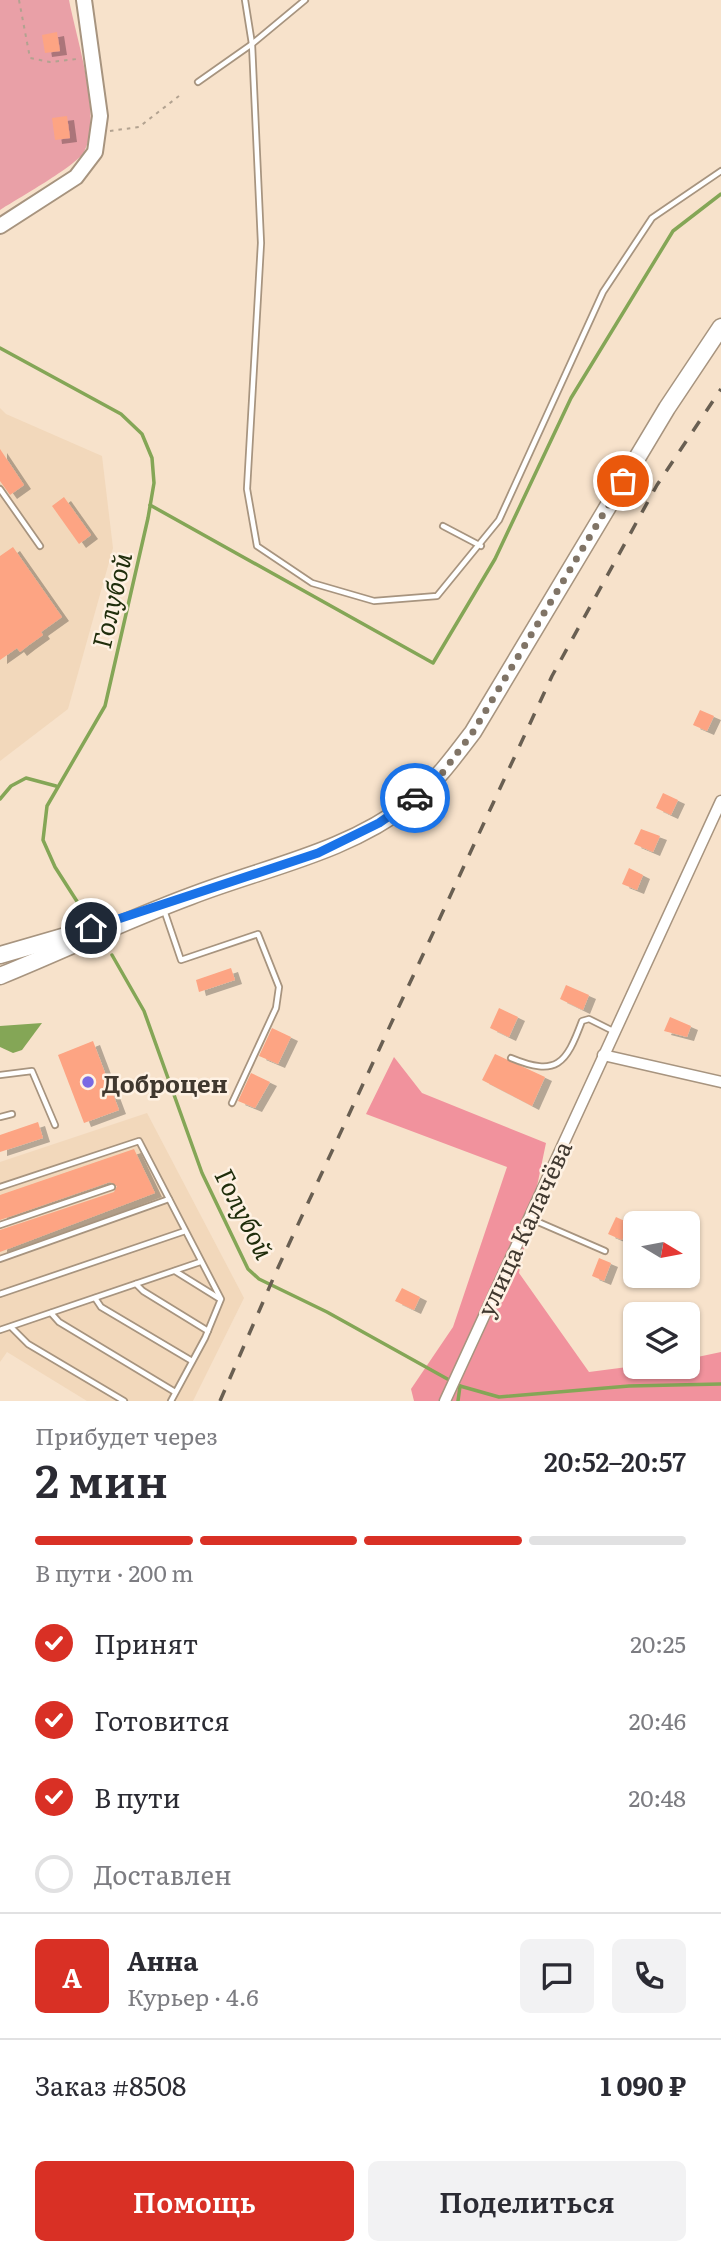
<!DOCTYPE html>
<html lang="ru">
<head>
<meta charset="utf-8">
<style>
	body { margin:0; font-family:Literata,serif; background:#f2f2f3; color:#2b2b33; height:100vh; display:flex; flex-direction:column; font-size:26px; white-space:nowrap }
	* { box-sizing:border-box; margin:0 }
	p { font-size:23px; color:#7c7c81 }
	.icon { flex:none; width:38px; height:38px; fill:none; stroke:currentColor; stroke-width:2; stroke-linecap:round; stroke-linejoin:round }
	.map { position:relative; height:1401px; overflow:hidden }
	.details { display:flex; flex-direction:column; background:#fff; flex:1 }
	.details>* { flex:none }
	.needle { width:46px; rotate:100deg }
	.controls { position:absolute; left:623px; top:1211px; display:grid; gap:14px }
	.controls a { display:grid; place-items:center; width:77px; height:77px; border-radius:10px; background:#fff; box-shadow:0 2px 5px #0004; font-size:35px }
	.pin { position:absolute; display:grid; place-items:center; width:60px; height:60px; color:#fff; margin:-30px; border:4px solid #fff; border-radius:50%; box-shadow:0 2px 7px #0007 }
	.courier { position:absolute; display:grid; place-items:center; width:70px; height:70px; margin:-35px; border:5px solid #1a73e8; border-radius:50%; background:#fff; color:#222; box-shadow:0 2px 9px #0007 }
	.overview em { font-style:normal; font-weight:600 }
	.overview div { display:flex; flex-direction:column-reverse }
	.overview { display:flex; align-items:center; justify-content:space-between; height:119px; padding:0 35px }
	h1 { font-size:46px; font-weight:600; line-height:52px }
	.bar { display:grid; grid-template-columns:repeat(4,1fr); gap:10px 7px; align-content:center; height:84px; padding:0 35px }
	.bar i { height:9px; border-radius:5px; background:#e1e1e2 }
	.bar .current { background:#d93025 }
	.bar p { grid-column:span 4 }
	.line { display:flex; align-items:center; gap:18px; padding:0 35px; border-top:2px solid #e1e1e2 }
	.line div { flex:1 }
	.round { display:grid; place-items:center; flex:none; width:74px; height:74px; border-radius:10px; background:#f2f2f3 }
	ol { padding:0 35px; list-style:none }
	li { display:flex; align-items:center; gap:21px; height:77px }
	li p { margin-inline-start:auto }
	li .icon { padding:7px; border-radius:50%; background:#d93025; color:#fff; stroke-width:4 }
	li:last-child { color:#7c7c81 }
	li i { width:38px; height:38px; border:4px solid #e1e1e2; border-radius:50% }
	.action { display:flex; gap:14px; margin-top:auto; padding:14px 35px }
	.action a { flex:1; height:80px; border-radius:10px; background:#d93025; color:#fff; font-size:28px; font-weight:600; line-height:80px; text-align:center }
	.action a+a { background:#f2f2f3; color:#2b2b33 }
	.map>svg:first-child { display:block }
	.built { fill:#f2d8bb }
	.green { fill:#e9a0a7 }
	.forest { fill:#f1929d }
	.water { fill:#84a656 }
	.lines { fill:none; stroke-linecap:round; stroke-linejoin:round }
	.stream { stroke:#84a656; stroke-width:3.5 }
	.building { fill:#fda483; filter:url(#shadow) }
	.lane-casing { stroke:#a7947f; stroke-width:8 }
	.street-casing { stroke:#a7947f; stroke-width:13 }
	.secondary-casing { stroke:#a7947f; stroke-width:18 }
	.primary-casing { stroke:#a7947f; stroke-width:19 }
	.path { stroke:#b2a290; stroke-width:2; stroke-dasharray:3.5 5; stroke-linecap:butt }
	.lane { stroke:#fff; stroke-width:4.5 }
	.street { stroke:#fff; stroke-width:10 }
	.secondary { stroke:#fff; stroke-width:14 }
	.primary { stroke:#fff; stroke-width:16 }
	.rail { stroke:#695f52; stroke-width:3.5; stroke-dasharray:12 12; stroke-linecap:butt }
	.done { stroke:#807466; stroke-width:7; stroke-dasharray:0 12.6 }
	.route { stroke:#1a73e8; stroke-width:9 }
	.poi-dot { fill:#7969e4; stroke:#fef1e3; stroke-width:2.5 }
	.labels { text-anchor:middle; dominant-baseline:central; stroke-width:5; stroke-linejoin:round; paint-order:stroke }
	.poi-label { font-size:24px; font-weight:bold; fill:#40382f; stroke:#fef1e3; text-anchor:start }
	.street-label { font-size:24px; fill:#40382f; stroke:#fef1e3 }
	.water-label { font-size:26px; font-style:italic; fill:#202e0c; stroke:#fef1e3 }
</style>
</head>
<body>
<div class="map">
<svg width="721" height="1401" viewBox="0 0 721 1401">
	<defs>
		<filter id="shadow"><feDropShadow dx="7" dy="4" stdDeviation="0" flood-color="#0004"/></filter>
	</defs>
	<rect width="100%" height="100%" fill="#f7e2cb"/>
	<g class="built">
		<path d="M0,408L6,414L102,456L113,548L68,709L0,761Z"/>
		<path d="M147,1113L244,1298L193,1401H87L7,1352L0,1362V1162Z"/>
	</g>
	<path class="green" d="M0,0H69C76,37 103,119 84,152C76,166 17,199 0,210Z"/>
	<path class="forest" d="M394,1057L422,1093L546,1143L519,1273L589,1372L635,1366L688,1367V1359L721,1352V1401H414L411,1389L453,1327L507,1167L366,1114Z"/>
	<path class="water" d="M42,1023L22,1050L13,1053L0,1047V1026Z"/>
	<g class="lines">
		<g class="stream">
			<path d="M0,348L121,414L142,434L152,458L154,483L148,518L105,706L47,806L43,840L55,867L87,917"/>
			<path d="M150,505L433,663L495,559L571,398L673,231L721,194"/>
			<path d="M0,799L11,786L26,778L56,786"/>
			<path d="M112,955L144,1011L202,1173L248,1269L259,1279L327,1312L460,1386L499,1397L629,1386L721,1384"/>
			<path d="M458,1401L460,1386"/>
		</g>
	</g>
	<g class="building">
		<path d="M57,32L60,51L45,53L42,35Z"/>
		<path d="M67,116L70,138L55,140L52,118Z"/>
		<path d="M0,449L24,485L10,495L0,481Z"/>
		<path d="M64,497L91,535L79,544L52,506Z"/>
		<path d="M13,547L62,617L41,632L43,635L29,645L20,652L17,648L0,660V556Z"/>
		<path d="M700,710L714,716L707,731L693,725Z"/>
		<path d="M663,793L678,800L671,815L656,808Z"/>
		<path d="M641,829L660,836L653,852L634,844Z"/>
		<path d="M629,868L643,875L637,890L622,884Z"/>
		<path d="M231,968L235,980L199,992L196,980Z"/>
		<path d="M566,985L589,995L583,1010L560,999Z"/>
		<path d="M499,1008L518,1017L509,1037L490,1028Z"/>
		<path d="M670,1017L691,1026L687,1037L664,1031Z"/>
		<path d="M272,1028L291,1037L278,1064L259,1056Z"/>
		<path d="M93,1041L119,1110L84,1123L58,1055Z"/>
		<path d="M495,1054L545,1077L532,1106L482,1080Z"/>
		<path d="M251,1073L270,1082L255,1108L238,1101Z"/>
		<path d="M38,1122L43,1138L0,1152V1135Z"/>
		<path d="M134,1149L155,1193L0,1252V1230L114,1192L117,1186L110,1182L0,1220V1195Z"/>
		<path d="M616,1217L629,1223L622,1240L608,1234Z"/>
		<path d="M599,1258L611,1263L604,1281L592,1276Z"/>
		<path d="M402,1288L420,1297L414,1310L395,1301Z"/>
	</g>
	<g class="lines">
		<g class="lane-casing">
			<g id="lane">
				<path d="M245,0L252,44L261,243L247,489L257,546L312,583L374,601L437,596L499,520L603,292L652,218L721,171"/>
				<path d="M198,82L252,44L305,0"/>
				<path d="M0,489L40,546"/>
				<path d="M443,526L481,546"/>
				<path d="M164,910L181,960L258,934L279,987L276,1008L232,1103"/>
				<path d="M511,1058C557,1077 566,1064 582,1021L589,1019L613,1031"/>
				<path d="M0,1075L32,1071L55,1125"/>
				<path d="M0,1117L12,1114"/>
				<path d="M0,1187L139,1141L221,1299L205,1338L171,1401"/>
				<path d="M529,1218L605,1251"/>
				<path d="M0,1225L112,1187"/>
				<path d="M0,1259L169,1199"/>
				<path d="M175,1271L220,1299"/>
				<path d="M136,1284L143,1291L208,1331"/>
				<path d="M0,1294L185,1231"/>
				<path d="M95,1298L101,1307L192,1361"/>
				<path d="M51,1313L59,1322L175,1392"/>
				<path d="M11,1327L28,1344L124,1401"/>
				<path d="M0,1330L200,1262"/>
			</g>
		</g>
		<g class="street-casing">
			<g id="street">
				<path d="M603,1055L721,1082"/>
				<path d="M445,1401L721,801"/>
			</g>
		</g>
		<g class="secondary-casing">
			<path id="secondary" d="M0,226L76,177L95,152L100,116L84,0"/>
		</g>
		<g class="primary-casing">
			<g id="primary">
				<path d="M0,955L97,927"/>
				<path d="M0,976C64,950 126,920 191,896C266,867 345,853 410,803C435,783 454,757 473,732L667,408L721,327"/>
			</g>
		</g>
		<g class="path">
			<path d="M19,0L30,58L50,62L77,59"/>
			<path d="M110,131L139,127L179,96"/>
		</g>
		<use href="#lane" class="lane"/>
		<use href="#street" class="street"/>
		<use href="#secondary" class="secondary"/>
		<use href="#primary" class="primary"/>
		<path class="rail" d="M220,1401L276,1272L552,676L657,485L721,389"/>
	</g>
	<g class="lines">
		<path class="done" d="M415,798L440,776L473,732L623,481"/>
		<path class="route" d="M91,928L318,853L379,823L415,798"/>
	</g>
	<circle class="poi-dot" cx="88" cy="1082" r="7"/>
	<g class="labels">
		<g class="poi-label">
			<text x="102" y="1082">Доброцен</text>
		</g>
		<g class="street-label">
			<text transform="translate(523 1228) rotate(-65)">улица Калачёва</text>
		</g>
		<g class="water-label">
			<text transform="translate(110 600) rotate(-77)">Голубой</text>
			<text transform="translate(246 1213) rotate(63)">Голубой</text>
		</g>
	</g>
</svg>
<div class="controls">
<a><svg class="needle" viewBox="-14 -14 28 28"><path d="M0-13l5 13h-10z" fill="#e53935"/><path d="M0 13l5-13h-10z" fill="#7c7c81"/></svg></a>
<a><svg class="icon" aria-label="layers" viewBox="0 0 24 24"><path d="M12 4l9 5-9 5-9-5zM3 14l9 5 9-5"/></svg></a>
</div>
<div class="pin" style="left:623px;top:481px;background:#ea580c"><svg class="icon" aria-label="bag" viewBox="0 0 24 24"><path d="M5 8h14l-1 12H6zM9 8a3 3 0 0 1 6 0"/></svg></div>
<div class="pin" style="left:91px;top:928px;background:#1f2937"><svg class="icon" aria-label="home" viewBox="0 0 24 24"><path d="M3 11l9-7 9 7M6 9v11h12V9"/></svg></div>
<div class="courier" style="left:415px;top:798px"><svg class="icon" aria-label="car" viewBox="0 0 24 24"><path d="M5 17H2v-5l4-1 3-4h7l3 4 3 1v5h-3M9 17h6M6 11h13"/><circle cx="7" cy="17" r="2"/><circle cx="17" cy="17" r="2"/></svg></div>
</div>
<section class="details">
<div class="overview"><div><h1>2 мин</h1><p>Прибудет через</p></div><em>20:52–20:57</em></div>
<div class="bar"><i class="current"></i><i class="current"></i><i class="current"></i><i></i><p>В пути · 200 m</p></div>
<ol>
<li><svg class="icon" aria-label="check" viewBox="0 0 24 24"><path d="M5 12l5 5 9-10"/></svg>Принят<p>20:25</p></li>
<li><svg class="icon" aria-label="check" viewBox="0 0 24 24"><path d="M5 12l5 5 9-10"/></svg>Готовится<p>20:46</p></li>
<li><svg class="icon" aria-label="check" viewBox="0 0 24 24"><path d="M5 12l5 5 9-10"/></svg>В пути<p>20:48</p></li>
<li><i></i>Доставлен</li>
</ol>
<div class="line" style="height:126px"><b class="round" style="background:#d93025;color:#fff">А</b><div><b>Анна</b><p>Курьер · 4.6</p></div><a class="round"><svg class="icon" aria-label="chat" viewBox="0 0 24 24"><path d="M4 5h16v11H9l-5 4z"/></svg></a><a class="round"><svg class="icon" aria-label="phone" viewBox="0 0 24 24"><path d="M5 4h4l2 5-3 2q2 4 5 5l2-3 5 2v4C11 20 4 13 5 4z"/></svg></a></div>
<div class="line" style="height:91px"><div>Заказ #8508</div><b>1 090 ₽</b></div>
<div class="action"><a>Помощь</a><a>Поделиться</a></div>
</section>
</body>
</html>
